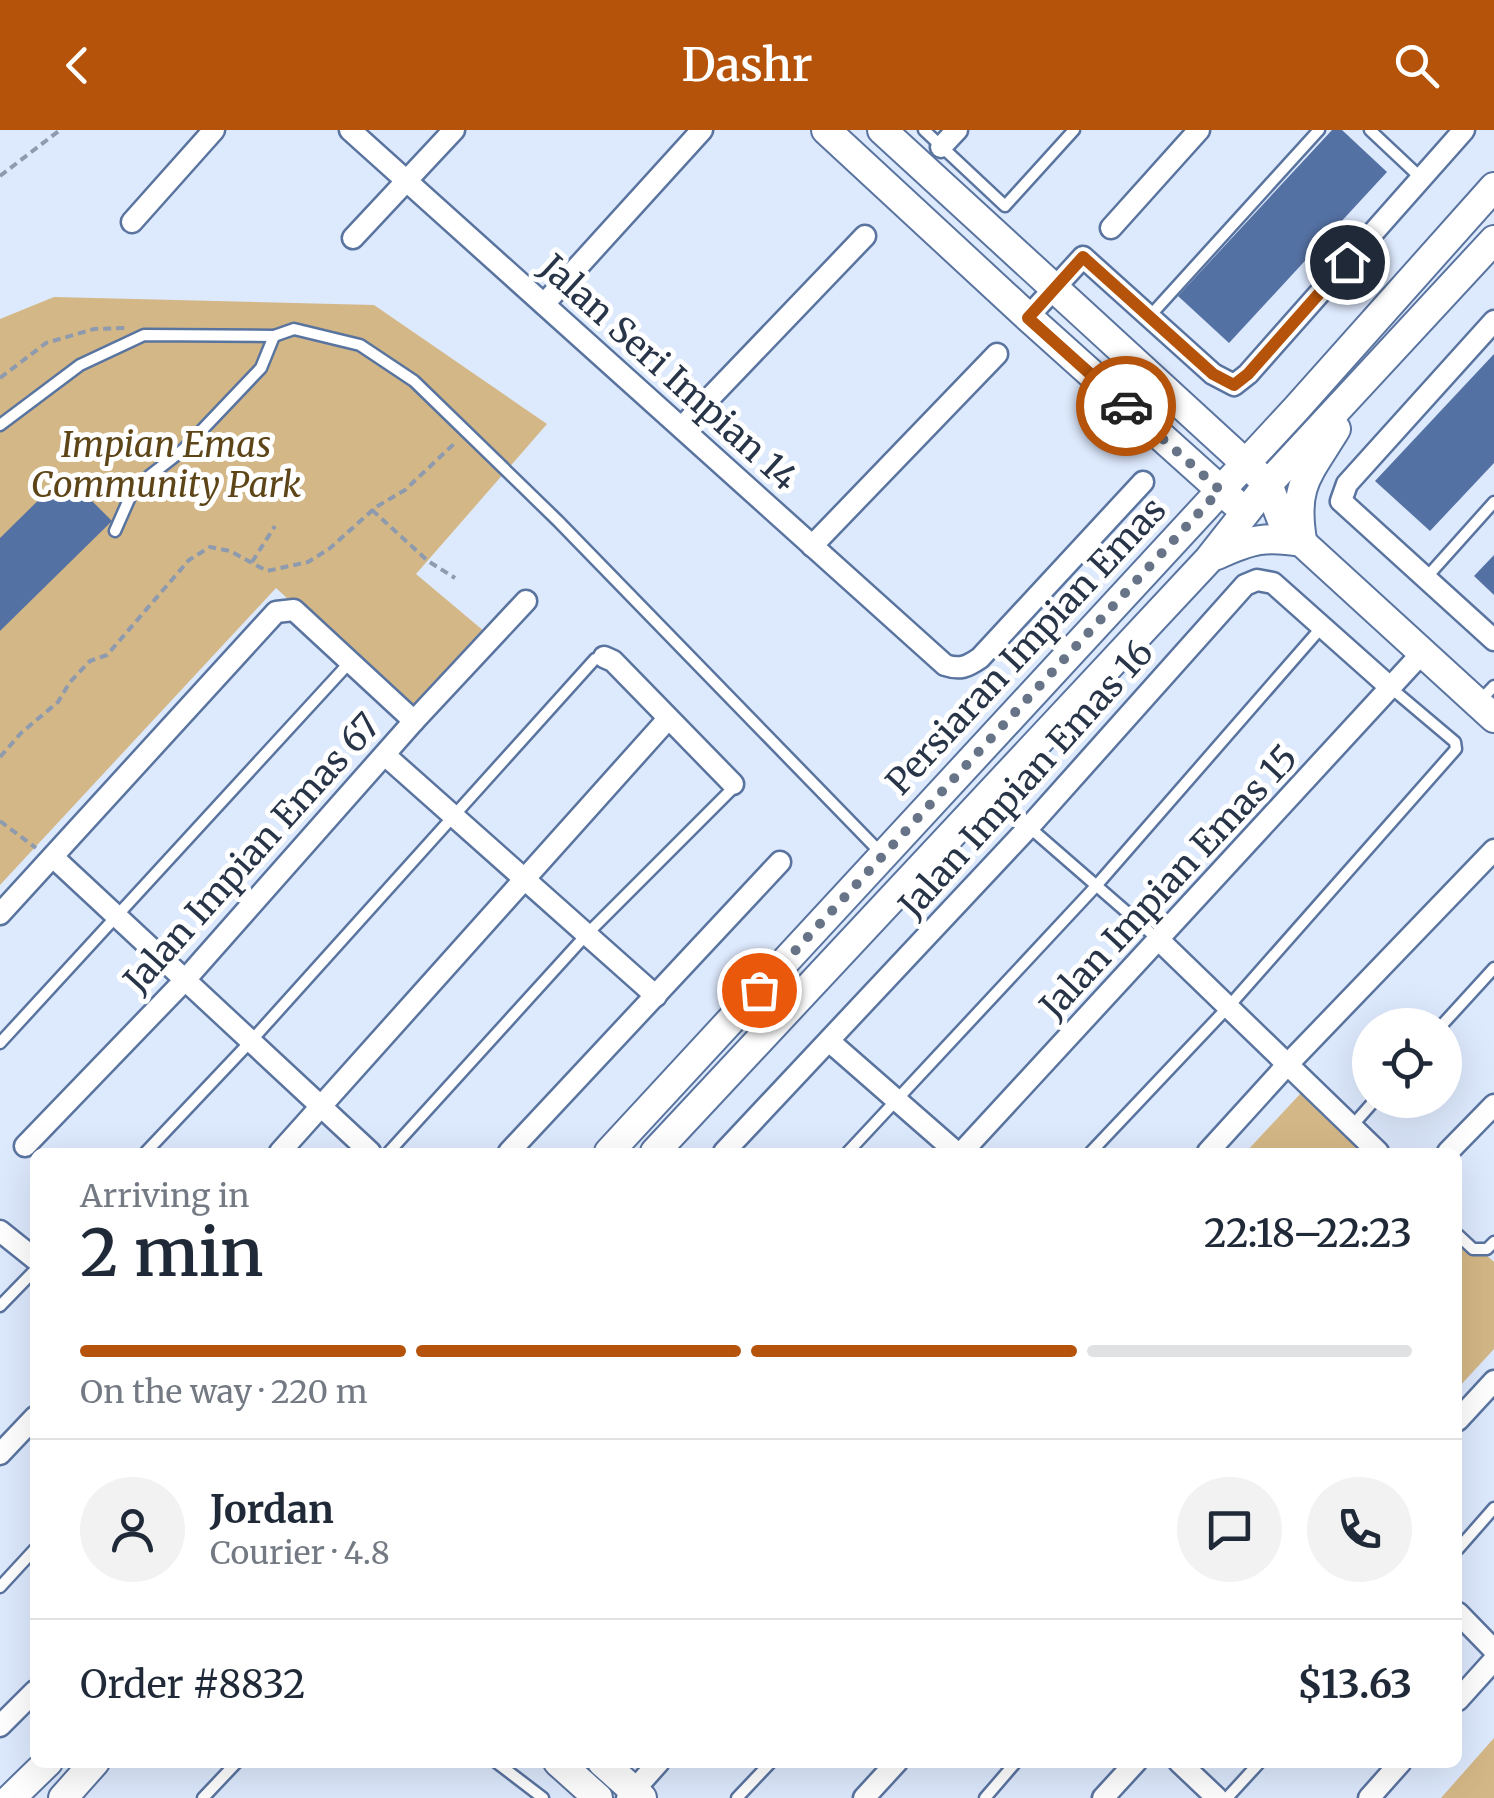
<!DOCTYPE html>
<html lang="en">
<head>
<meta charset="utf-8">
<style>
	body { margin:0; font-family:Merriweather,serif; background:#f2f2f3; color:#1f2937; height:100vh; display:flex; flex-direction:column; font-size:38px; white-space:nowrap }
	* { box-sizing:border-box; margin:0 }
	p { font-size:32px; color:#747a83 }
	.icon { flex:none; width:55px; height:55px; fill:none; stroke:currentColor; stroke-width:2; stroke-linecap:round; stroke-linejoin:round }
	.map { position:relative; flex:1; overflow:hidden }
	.side { position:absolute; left:30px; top:1018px; width:1432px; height:620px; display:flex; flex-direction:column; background:#fff; border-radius:15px; box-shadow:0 10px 40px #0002 }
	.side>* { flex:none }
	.buttons { position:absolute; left:1352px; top:878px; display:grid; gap:20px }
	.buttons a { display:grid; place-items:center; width:110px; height:110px; border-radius:50%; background:#fff; box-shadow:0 10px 40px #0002; font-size:50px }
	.pin { position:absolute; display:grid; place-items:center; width:85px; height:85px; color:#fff; margin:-42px; border:5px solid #fff; border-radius:50%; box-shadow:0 2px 10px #0007 }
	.courier { position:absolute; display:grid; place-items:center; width:100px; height:100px; margin:-50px; border:8px solid #b45309; border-radius:50%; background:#fff; color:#222; box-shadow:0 2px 12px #0007 }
	.headline em { font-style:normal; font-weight:600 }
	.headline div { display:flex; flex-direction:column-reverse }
	.headline { display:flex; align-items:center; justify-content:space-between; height:170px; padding:0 50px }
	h1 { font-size:65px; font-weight:600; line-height:75px }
	.bar { display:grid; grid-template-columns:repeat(4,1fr); gap:15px 10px; align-content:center; height:120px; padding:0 50px }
	.bar i { height:12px; border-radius:8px; background:#e0e1e3 }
	.bar .selected { background:#b45309 }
	.bar p { grid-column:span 4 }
	.line { display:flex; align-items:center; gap:25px; padding:0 50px; border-top:2px solid #e0e1e3 }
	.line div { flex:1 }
	.round { display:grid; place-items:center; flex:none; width:105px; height:105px; border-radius:52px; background:#f2f2f3 }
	header { display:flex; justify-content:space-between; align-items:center; height:130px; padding:0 50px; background:#b45309; color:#fff; font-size:45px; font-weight:600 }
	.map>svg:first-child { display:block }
	.green { fill:#d4b786 }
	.building { fill:#5471a3 }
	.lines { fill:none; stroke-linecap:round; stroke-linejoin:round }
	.lane-casing { stroke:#5a74a0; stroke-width:15 }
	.street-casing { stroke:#5a74a0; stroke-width:25 }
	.secondary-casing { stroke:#5a74a0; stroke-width:32 }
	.path { stroke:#8e9aae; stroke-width:4; stroke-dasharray:8 5; stroke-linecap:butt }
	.lane { stroke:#fff; stroke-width:10 }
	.street { stroke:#fff; stroke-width:20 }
	.secondary { stroke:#fff; stroke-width:28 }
	.done { stroke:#677387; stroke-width:10; stroke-dasharray:0 18 }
	.route { stroke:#b45309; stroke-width:12 }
	.labels { text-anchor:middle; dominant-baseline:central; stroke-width:10; stroke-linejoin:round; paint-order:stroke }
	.street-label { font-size:35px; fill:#283447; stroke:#fff }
	.park-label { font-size:35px; font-style:italic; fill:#5d4518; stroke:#fff }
</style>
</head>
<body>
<header><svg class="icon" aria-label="back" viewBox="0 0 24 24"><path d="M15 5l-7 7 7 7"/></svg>Dashr<svg class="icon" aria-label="search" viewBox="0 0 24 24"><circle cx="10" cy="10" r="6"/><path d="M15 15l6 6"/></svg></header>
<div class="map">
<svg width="1494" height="1668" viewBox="0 0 1494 1668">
	<rect width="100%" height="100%" fill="#dde9fd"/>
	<g class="green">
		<path d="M54,167L374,175L547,294L416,444L485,502L410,582L276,458L0,755V189Z"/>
		<path d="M1301,963L1369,1022H1246Z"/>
		<path d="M1458,1100L1494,1132V1219L1458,1258Z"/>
		<path d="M1494,1608V1668H1441Z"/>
	</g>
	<g class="building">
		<path d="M1332,0H1342L1387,42L1229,213L1178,166Z"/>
		<path d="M1494,224V333L1430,401L1375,351Z"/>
		<path d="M65,344L112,391L0,501V408Z"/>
		<path d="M1494,425V465L1474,446Z"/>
	</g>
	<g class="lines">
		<g class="lane-casing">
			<g id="lane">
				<path d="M924,0L1005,76L1074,0"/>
				<path d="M1370,0L1421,48"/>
				<path d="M1149,187L1319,0"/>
				<path d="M0,295L80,235L144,205L274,206L294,199L360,215L414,251L558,391L881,723"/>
				<path d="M115,401L134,358L184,319L261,238L274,206"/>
				<path d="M1426,448L1494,372"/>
				<path d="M1478,573L1494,556"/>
				<path d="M1029,697L1160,811"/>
				<path d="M1442,895L1494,838"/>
				<path d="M0,913L350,532"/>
				<path d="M1352,996L1375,970"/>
				<path d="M146,1022L251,911L595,529L603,527"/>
				<path d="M389,1022L587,804L731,660L733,655"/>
				<path d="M848,1022L1096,756L1321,498"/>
				<path d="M1091,1022L1230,875L1456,619L1455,612L1391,558"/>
				<path d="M1458,1105L1473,1119H1487L1494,1112"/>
				<path d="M0,1176L35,1140"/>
				<path d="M1458,1419L1494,1378"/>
				<path d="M0,1457L35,1419"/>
				<path d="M496,1632L543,1668"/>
				<path d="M203,1668L237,1632"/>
				<path d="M737,1668L771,1632"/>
				<path d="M985,1668L1016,1632"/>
				<path d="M1227,1668L1260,1632"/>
			</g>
		</g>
		<g class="street-casing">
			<g id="street">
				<path d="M350,0L945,535C960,540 967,537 980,528L1143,352"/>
				<path d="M941,17L957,0"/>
				<path d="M132,92L214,0"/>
				<path d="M1111,98L1199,0"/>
				<path d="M353,108L454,0"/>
				<path d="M544,174L702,0"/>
				<path d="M1028,187L1083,127L1213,244L1234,255L1248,244L1464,0"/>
				<path d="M1494,191L1347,354L1341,371L1494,510"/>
				<path d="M682,297L865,106"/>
				<path d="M812,416L997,224"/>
				<path d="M604,527L613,531L733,654"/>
				<path d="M386,626L656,866"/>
				<path d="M53,727L370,1022"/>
				<path d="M0,784L276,482L294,480L414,591"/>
				<path d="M1160,811L1378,1022"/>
				<path d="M829,911L956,1022"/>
				<path d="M25,1016L185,850L414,591L526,471"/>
				<path d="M280,1022L667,590"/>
				<path d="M509,1022L780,732"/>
				<path d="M724,1022L1029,697L1245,455L1257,450L1273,453L1391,558"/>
				<path d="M962,1022L1422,523"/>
				<path d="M1208,1022L1287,935L1494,720"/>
				<path d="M1448,1022L1494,975"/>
				<path d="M0,1101L35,1129"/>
				<path d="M1458,1290L1494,1251"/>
				<path d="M0,1324L35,1287"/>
				<path d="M1458,1483L1494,1520"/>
				<path d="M1458,1570L1494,1530"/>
				<path d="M0,1596L35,1561"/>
				<path d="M1179,1632L1217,1668"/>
				<path d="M627,1668L659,1632"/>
				<path d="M864,1668L897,1632"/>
				<path d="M1103,1668L1136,1632"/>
				<path d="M1369,1668L1401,1632"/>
			</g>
		</g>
		<g class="secondary-casing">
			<g id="secondary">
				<path d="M826,0L1028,187L1234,372"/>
				<path d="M882,0L1268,354L1284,396L1494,588"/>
				<path d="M1302,410C1293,355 1308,345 1336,299"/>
				<path d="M1217,425C1252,409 1265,406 1302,412"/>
				<path d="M609,1022L1296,279L1494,57"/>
				<path d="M655,1022L1209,429L1268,354L1494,110"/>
				<path d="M558,1632L598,1668"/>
				<path d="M602,1632L642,1668"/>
				<path d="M11,1668L48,1632"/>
				<path d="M63,1668L95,1632"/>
			</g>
		</g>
		<g class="path">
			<path d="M0,46L60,0"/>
			<path d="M0,248L46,213L94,199L126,198"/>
			<path d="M372,380L428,431L455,448"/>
			<path d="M252,432L275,396"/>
			<path d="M0,627L21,603L58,572L70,552L90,531L107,525L189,430L210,417L230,421L267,441L308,432L329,419L376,377L405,360L456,312"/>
			<path d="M0,691L36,718"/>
		</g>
		<use href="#lane" class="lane"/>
		<use href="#street" class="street"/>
		<use href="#secondary" class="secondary"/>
	</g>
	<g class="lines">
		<path class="done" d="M759,860L1220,360L1126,276"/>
		<path class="route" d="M1126,276L1028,188L1083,127L1213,244L1234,255L1248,244L1347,132"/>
	</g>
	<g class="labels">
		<g class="street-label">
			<text transform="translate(669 243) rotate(42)">Jalan Seri Impian 14</text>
			<text transform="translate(1026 516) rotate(-47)">Persiaran Impian Emas</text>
			<text transform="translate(1026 649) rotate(-48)">Jalan Impian Emas 16</text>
			<text transform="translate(252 723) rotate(-48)">Jalan Impian Emas 67</text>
			<text transform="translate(1169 752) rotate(-47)">Jalan Impian Emas 15</text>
		</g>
		<g class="park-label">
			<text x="166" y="315">Impian Emas<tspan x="166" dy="40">Community Park</tspan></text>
		</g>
	</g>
</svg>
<div class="buttons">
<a><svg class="icon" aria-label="locate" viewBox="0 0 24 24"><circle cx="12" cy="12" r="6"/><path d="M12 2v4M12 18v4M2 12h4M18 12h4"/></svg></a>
</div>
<div class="pin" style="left:759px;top:860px;background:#ea580c"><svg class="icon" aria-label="bag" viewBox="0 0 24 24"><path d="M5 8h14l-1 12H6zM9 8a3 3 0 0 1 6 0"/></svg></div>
<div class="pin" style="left:1347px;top:132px;background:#1f2937"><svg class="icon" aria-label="home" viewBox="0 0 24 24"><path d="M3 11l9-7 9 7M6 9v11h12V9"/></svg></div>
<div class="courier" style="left:1126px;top:276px"><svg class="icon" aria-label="car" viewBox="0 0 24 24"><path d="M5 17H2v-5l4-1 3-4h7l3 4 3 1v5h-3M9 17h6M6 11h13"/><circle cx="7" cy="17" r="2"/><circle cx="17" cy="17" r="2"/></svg></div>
<section class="side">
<div class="headline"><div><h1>2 min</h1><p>Arriving in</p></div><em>22:18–22:23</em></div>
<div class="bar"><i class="selected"></i><i class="selected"></i><i class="selected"></i><i></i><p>On the way · 220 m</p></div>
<div class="line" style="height:180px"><a class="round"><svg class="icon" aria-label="person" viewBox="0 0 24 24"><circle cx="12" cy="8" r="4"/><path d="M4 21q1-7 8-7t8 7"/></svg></a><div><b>Jordan</b><p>Courier · 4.8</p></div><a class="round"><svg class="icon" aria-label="chat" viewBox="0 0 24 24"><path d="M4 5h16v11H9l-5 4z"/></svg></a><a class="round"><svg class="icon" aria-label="phone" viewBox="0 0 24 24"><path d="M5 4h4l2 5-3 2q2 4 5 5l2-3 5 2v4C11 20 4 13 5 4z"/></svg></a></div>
<div class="line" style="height:130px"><div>Order #8832</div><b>$13.63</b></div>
</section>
</div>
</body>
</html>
